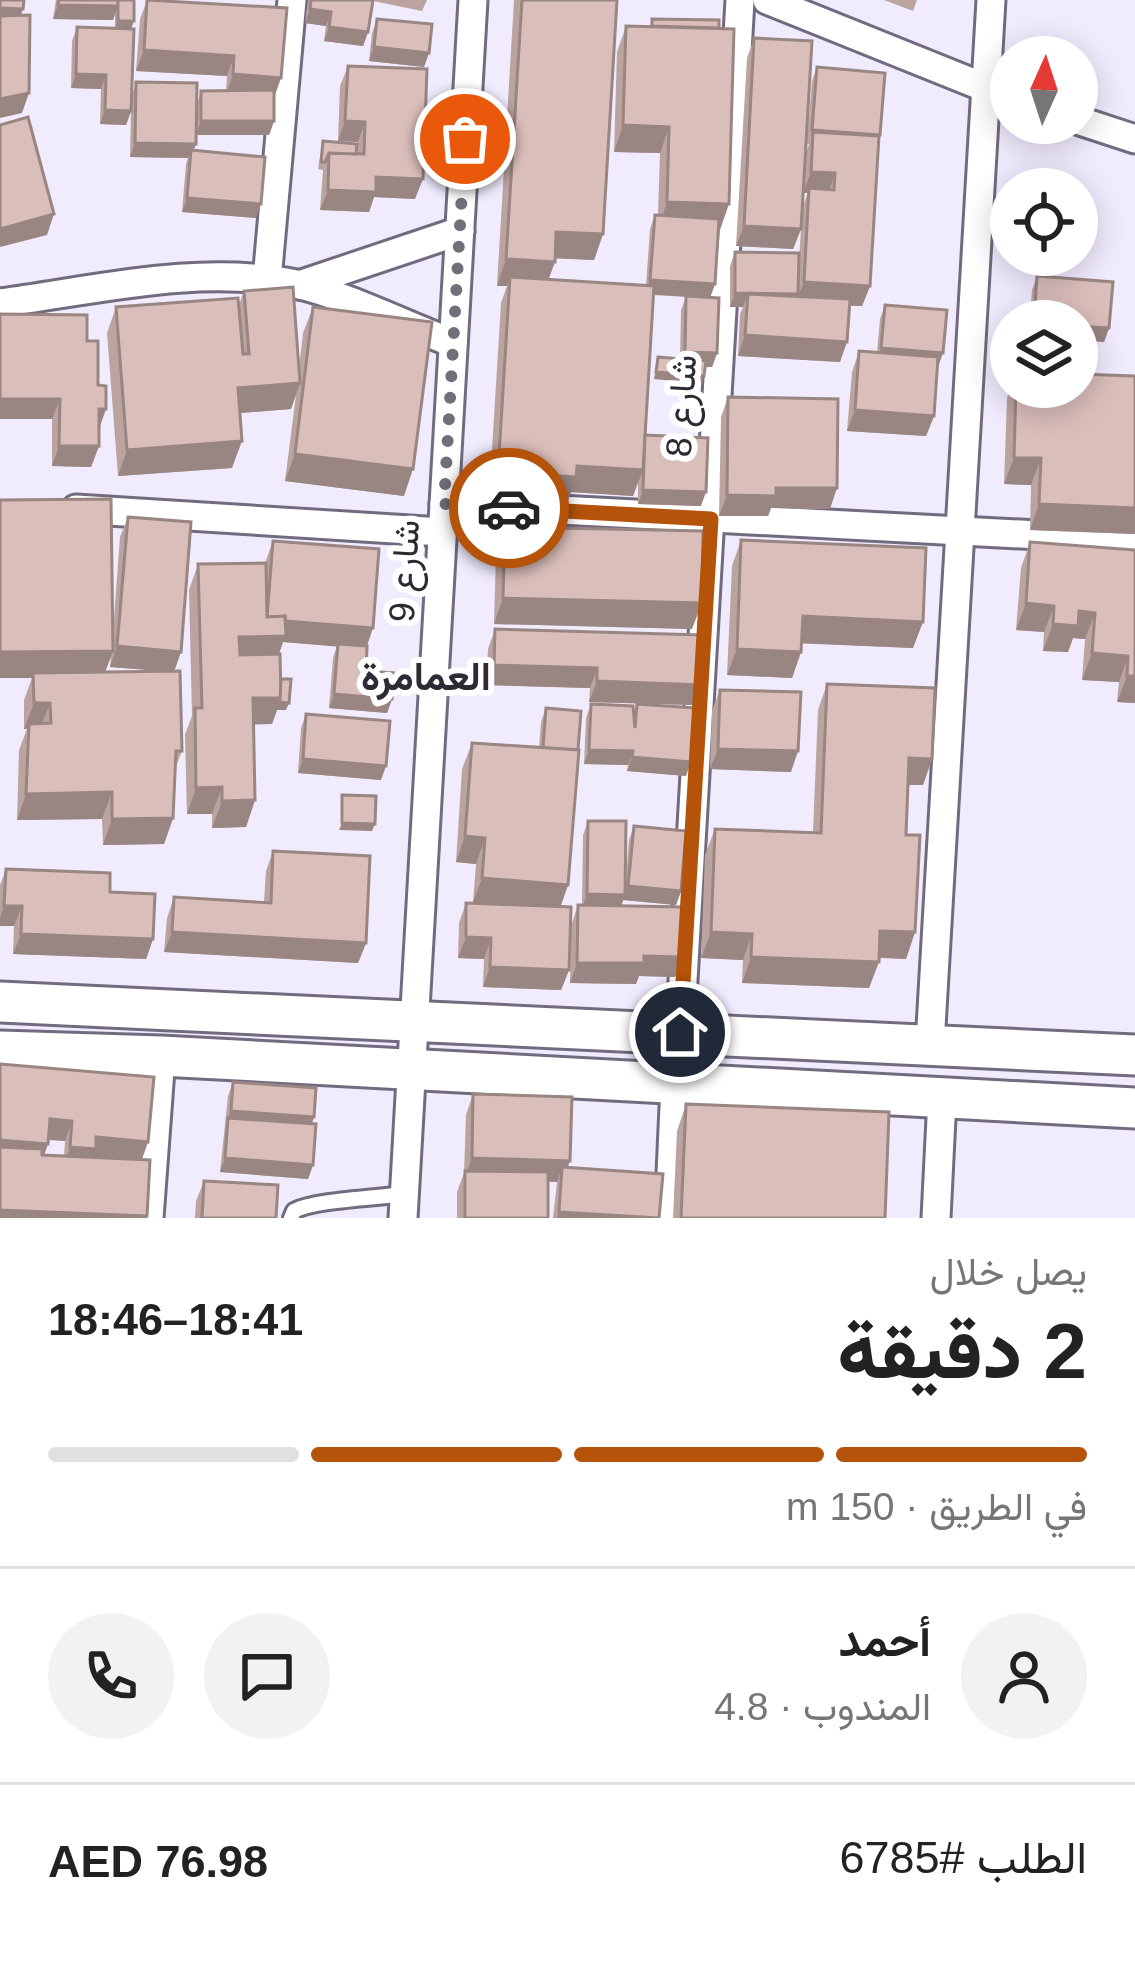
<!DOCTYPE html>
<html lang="ar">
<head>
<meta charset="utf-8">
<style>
	body { margin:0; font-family:Helvetica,Vazirmatn,sans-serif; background:#f2f2f2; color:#222; direction:rtl; height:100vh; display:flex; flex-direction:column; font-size:45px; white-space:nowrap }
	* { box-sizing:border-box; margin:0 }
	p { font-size:39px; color:#767676 }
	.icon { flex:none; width:66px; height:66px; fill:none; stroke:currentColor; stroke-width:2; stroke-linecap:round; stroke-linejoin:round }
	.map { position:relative; height:1218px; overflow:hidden; direction:ltr }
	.side { display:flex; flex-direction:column; background:#fff; flex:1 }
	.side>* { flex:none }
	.needle { width:78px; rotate:3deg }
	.controls { position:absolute; left:990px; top:36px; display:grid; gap:24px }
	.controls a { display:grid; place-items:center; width:108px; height:108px; border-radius:50%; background:#fff; box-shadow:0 6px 30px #0003; font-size:60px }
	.pin { position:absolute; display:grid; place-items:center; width:102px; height:102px; color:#fff; margin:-51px; border:6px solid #fff; border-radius:50%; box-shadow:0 3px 12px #0007 }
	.courier { position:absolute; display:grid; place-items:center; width:120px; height:120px; margin:-60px; border:9px solid #b45309; border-radius:50%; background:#fff; color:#222; box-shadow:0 3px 15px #0007 }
	.headline em { font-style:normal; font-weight:800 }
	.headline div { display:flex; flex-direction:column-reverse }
	.headline { display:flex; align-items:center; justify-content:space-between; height:204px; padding:0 48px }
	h1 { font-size:78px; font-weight:800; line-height:90px }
	.bar { display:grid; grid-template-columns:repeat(4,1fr); gap:18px 12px; align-content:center; height:144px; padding:0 48px }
	.bar i { height:15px; border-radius:9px; background:#e0e0e0 }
	.bar .current { background:#b45309 }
	.bar p { grid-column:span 4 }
	.line { display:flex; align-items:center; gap:30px; padding:0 48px; border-top:3px solid #e0e0e0 }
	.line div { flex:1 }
	.round { display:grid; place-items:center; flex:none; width:126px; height:126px; border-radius:63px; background:#f2f2f2 }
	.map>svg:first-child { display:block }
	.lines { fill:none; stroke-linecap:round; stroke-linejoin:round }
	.lane-casing { stroke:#726b7f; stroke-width:20 }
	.street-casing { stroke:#726b7f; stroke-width:33 }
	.secondary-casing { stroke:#726b7f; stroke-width:45 }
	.lane { stroke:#fff; stroke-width:14 }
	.street { stroke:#fff; stroke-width:27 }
	.secondary { stroke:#fff; stroke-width:39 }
	.wall { fill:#bba3a0; fill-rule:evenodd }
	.shaded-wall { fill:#998582 }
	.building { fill:#dabeba; stroke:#998582; stroke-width:3 }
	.done { stroke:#726e7a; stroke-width:12; stroke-dasharray:0 21.6 }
	.route { stroke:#b45309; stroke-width:15 }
	.labels { text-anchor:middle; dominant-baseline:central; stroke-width:12; stroke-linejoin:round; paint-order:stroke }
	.street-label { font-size:36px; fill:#2d2a33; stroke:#fff }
	.neighbourhood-label { font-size:39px; font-weight:bold; fill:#2d2a33; stroke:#fff }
</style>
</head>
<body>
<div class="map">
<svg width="1135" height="1218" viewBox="0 0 1135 1218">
	<rect width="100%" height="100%" fill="#f1ebfe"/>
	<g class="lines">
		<g class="lane-casing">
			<path id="lane" d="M291,1218L294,1211C314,1200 377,1198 404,1194"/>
		</g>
		<g class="street-casing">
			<g id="street">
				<path d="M767,0L1011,98"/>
				<path d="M1077,120L1135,139"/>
				<path d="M267,280L292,0"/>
				<path d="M299,285L460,231"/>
				<path d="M0,303C96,290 200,264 296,284C345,295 405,325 453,343"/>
				<path d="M444,504L1135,540"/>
				<path d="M76,509L442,532"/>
				<path d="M680,1032L740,0"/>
				<path d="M930,1044L991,0"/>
				<path d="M149,1218L161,1056"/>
				<path d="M403,1218L473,0"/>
				<path d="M669,1218L675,1084"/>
				<path d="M936,1218L942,1098"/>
			</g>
		</g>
		<g class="secondary-casing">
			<g id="secondary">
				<path d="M0,1002L1135,1055"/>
				<path d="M0,1051L161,1056L1135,1108"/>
			</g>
		</g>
		<use href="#lane" class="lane"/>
		<use href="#street" class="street"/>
		<use href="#secondary" class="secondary"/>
	</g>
	<g class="wall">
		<path d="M56,0H134L115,28V13L113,20L53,19Z"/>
		<path d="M147,0L287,8L274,98V121L269,135H196L193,151L256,218L182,212L186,164L188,158L130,157L131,111L126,125L100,124L101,89L71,88L72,41L77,27L132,95L136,82L197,104L201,91H226L227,76L136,71L140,19Z"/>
		<path d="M308,0H427L422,11L373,1L368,32L363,46L324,41L326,26L305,23Z"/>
		<path d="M514,0H617L603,234L594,260L555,258L548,280L646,286L650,229L655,215H658L660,153L614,152L617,52L626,26H650L652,19L720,230L715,284L710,297L717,353L712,367H705L702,383L654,379L658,357L680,359L681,310L686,297L653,295L645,435L701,506L638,504V481L633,496L571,492L567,503L489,498L501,303L507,286H497Z"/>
		<path d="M884,0H917L913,11Z"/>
		<path d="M377,19L424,67L369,61L372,33Z"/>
		<path d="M754,38L802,208L808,193H803L806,153L809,144H807L812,81L817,67L879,136L870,286L862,306H850L840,362L738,356L740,314L743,307H730V266L735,252L799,260L801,229L793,249L736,246L747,58Z"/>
		<path d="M348,66L415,199L374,197L369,212L320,210L323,170L318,169L323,141L357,154L358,142L338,141L340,86Z"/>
		<path d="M1037,276L1109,328L1104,342L1077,340V321H1030L1032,290Z"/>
		<path d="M244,291L299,368L303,333L313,307L404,496L285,481L296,395L291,409L240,413L232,468L118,476L107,333L116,307L239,305Z"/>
		<path d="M885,305L943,353L937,367L934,416L926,436L847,431L852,372L859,351L877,353L880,319Z"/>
		<path d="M87,341L99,429V446L91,467L52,466V419H0Z"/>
		<path d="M1135,376V534L1030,530L1031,485L1004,484L1007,398L1011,387H1077Z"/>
		<path d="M728,397L830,509L771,508L768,516H719L721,417Z"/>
		<path d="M0,500L113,632L120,537L128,517L174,671L182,751L175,769L173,818L164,844L103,845L102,819L17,820L19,750L27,729H24V700L32,678H0ZM111,657L110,667L164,671L105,672Z"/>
		<path d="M505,527L692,629L494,624L496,553Z"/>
		<path d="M741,540L913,648L802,643L801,652L792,678L727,675L732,566Z"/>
		<path d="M273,541L367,646L366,671L392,699L387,713L329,708L333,658L337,646L283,642L279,654L286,710H277L272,724H253L255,800L246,827L212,828V814H187L185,734L192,716L189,590L198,564L265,563Z"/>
		<path d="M1030,542L1135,550V703L1117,702L1119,682L1082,680L1085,639L1073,638L1068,652L1043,651L1044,632L1016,630L1021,568Z"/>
		<path d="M495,629L693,705L589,702L590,688L486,685L488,649Z"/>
		<path d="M827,684L932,759L923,785H908L906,835L915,932L906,959L879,958L869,988L742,983L743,960L701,958L705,855L715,829L813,832L818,710Z"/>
		<path d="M720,690L791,772L710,769L712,710Z"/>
		<path d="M591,704L634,712L637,704L686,776L627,771L628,765L584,764L586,718Z"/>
		<path d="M546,708L568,885L560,907L569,970L561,990L483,987L484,959L458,958L459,923L466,903H473L476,864L456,862L462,769L472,743L539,748L541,722Z"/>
		<path d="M306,714L381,780L298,773L301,728Z"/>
		<path d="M588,821L626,876L629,840L634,826L681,891L676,905L623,900L621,906L683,957L675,977L639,976L636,984L570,983L571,926L578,905H582L583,835Z"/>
		<path d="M273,851L366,943L358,963L164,952L167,918L174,897L264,902L266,871Z"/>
		<path d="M6,869L110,892L153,939L146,959L13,954L14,926H0V885Z"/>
		<path d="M0,1064L154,1077L0,1218ZM48,1140L65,1141L64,1156L44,1155Z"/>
		<path d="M233,1082L314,1117L312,1123L313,1165L308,1179L220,1172L228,1096Z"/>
		<path d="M473,1094L568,1167L659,1218H553L557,1182L548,1181V1218H457V1192L464,1173L466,1115Z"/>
		<path d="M686,1104L885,1218H673L677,1131Z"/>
		<path d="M204,1181L276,1218H195L196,1201Z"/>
	</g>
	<g class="shaded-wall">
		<path d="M58,5L118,6L113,20L53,19Z"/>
		<path d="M0,8L23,9L18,23L0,22Z"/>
		<path d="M310,9L331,12L326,26L305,23Z"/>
		<path d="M118,21H134L131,29L115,28Z"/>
		<path d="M329,27L368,32L363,46L324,41Z"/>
		<path d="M374,47L429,53L424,67L369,61Z"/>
		<path d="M144,50L234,56L227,76L136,71Z"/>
		<path d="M76,74L106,75L101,89L71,88Z"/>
		<path d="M233,74L281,78L274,98L226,95Z"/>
		<path d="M29,93L22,113L0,118V99Z"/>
		<path d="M105,110L131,111L126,125L100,124Z"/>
		<path d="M201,121H274L269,135H196Z"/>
		<path d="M345,121L365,122L358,142L338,141Z"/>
		<path d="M623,125L669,127L660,153L614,152Z"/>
		<path d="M135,143L196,144L191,158V150L188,158L130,157Z"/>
		<path d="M811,172L835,173L828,194L809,188L808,193H803Z"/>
		<path d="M376,177L423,179L415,199L374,197L369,212L320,210L328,190Z"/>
		<path d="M187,198L261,204L256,218L182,212Z"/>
		<path d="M667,202L729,204L720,230L658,229Z"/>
		<path d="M54,214L47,235L0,247V229Z"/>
		<path d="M744,226L801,229L793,249L736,246Z"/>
		<path d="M556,232L603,234L594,260L547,258Z"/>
		<path d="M506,259L555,262L545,289L510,277L507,286H497Z"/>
		<path d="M650,280L715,284L710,298L645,294Z"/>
		<path d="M804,282L870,286L862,306L796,302Z"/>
		<path d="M735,293L798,294L793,308L748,294L743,307H730Z"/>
		<path d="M1077,326L1109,328L1104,342L1077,340Z"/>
		<path d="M745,335L847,342L840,362L738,356Z"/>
		<path d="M881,348L943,353L938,367L876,362Z"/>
		<path d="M685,352L717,353L712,367L680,366Z"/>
		<path d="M656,372L704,376L702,383L654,379Z"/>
		<path d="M300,383L291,409L228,414L238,388Z"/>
		<path d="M0,399H60L52,419H0Z"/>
		<path d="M99,409H106L99,429Z"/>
		<path d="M855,410L934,416L926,436L847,431Z"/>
		<path d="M242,441L232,468L118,476L127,450Z"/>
		<path d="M59,446H99L91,467L52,466Z"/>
		<path d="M295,454L413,469L404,496L285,481Z"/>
		<path d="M1014,458H1041L1031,485L1004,484Z"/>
		<path d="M577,466L643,470L633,496L571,492L567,503L489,498L498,472Z"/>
		<path d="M776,488H837L830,509L771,508L768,516H719L727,495Z"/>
		<path d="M643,490L706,492L701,506L638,504Z"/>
		<path d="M1039,504L1135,508V534L1030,530Z"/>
		<path d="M503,598L702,603L692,629L494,624Z"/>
		<path d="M1026,603L1054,606L1044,632L1016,630Z"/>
		<path d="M1079,611L1095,613L1085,639L1073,638L1068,652L1043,651L1053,624Z"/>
		<path d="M803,616L923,622L913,648L793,643Z"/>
		<path d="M267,620L373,628L366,649L283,642L276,662L230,663L239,637Z"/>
		<path d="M117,646L181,652L174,672L110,667Z"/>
		<path d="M737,649L801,652L792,678L727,675Z"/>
		<path d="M113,651L103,677L33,673L32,678H0V652Z"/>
		<path d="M1092,653L1128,656L1119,682L1082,680Z"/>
		<path d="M494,665L597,668L590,688L486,685Z"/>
		<path d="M1127,676H1135V703L1117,702Z"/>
		<path d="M597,681L701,685L693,705L589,702Z"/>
		<path d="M334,694L392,699L387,713L329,708Z"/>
		<path d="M253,698H281L289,703L286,710H277L272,724L243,725Z"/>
		<path d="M34,703H50L40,729L29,724L27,729H24Z"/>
		<path d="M718,749L798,751L791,772L710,769Z"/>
		<path d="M589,750L633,751L628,765L584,764Z"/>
		<path d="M632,757L691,762L686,776L627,771Z"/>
		<path d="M909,758L932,759L923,785H899Z"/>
		<path d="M303,759L386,766L381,780L298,773Z"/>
		<path d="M222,787L212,814H187L196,788Z"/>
		<path d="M112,792L102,819L17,820L26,794Z"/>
		<path d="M255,800L246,827L212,828L222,801Z"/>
		<path d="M173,818L164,844L103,845L112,819Z"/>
		<path d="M342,823L375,824L372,831L339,830Z"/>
		<path d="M465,836L485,838L476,864L456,862Z"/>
		<path d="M482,878L568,885L559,911L472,904Z"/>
		<path d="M628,886L681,891L676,905L623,900Z"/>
		<path d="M587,894L625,895L620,909L582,908Z"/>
		<path d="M4,906H22L14,926H0V918Z"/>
		<path d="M880,931L915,932L906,959L870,957Z"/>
		<path d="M172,932L366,943L358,963L164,952Z"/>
		<path d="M711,932L752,934L743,960L701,958Z"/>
		<path d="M21,934L153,939L146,959L13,954Z"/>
		<path d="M466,937L491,938L484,959L458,958Z"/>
		<path d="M644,956L683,957L675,977L639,976L636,984L570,983L577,963Z"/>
		<path d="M751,957L879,962L869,988L742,983Z"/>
		<path d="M490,967L569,970L561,990L483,987Z"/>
		<path d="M231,1111L314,1117L309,1131L228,1118Z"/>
		<path d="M50,1119L72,1121L65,1141L42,1139Z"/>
		<path d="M96,1137L148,1142L141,1162L63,1167L70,1147Z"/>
		<path d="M0,1140L48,1144L41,1164L0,1161Z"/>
		<path d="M225,1158L313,1165L308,1179L220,1172Z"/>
		<path d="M472,1158L570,1161L562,1182V1167L557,1182L464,1179Z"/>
		<path d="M0,1210L147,1216V1218H0Z"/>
		<path d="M559,1212L638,1218H557Z"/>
	</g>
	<g class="building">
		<path d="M0,0H24L23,9L0,8Z"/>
		<path d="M59,0H118V6L58,5Z"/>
		<rect x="118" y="0" width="16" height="21"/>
		<path d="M147,0L287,8L281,78L233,74L234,56L144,50Z"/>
		<path d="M311,0H373L368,32L329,27L331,12L310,9Z"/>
		<path d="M522,0H617L603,234L556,232L555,262L506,259Z"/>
		<path d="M30,15L29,93L0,99V16Z"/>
		<path d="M377,19L432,24L429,53L374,47Z"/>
		<path d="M652,19L719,20V28L652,26Z"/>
		<path d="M626,26L734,29L729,204L667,202L669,127L623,125Z"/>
		<path d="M77,27L134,29L131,111L105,110L106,75L76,74Z"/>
		<path d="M754,38L812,41L801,229L744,226Z"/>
		<path d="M348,66L427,69L423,179L376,177V192L328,190L329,153L364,154L365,122L345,121Z"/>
		<path d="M817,67L885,73L880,135L812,130Z"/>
		<path d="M136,82L197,83L196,144L135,143Z"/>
		<path d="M274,90V121H201V91Z"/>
		<path d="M28,117L54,214L0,229V125Z"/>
		<path d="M813,132L879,136L870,286L804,282L809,188L834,190L835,173L811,172Z"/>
		<path d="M323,141L357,144L356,154L329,153L325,162H321Z"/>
		<path d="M191,150L265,157L261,204L187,198Z"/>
		<path d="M655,215L719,219L715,284L650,280Z"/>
		<path d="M735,252L799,253L798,294L735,293Z"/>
		<path d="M1037,276L1113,282L1109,328L1077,326V321H1034Z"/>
		<path d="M510,277L654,286L643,470L577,466L576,477L498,472Z"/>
		<path d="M293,287L300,383L238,388L242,441L127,450L116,307L238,298L243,354H249L244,291Z"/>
		<path d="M748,294L850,299L847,342L745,335Z"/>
		<path d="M686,296L719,298L717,353L685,352Z"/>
		<path d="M885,305L947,310L943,353L881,348Z"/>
		<path d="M313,307L432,322L413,469L295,454Z"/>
		<path d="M0,314L87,315V341H98V385L106,386V409H99V446H59L60,399H0Z"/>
		<path d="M859,351L938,357L934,416L855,410Z"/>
		<path d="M658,357L706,361L704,376L656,372Z"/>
		<path d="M1077,374L1135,376V508L1039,504L1041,458H1014L1016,387H1077Z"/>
		<path d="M728,397L838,399L837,488H776V496L727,495Z"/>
		<path d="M645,435L708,438L706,492L643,490Z"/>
		<path d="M111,499L113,651L0,652V500Z"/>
		<path d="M128,517L191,522L181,652L117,646Z"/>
		<path d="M505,527L703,531L702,603L503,598Z"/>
		<path d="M741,540L926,548L923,622L803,616L801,652L737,649Z"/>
		<path d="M273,541L379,549L373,628L285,621V616L267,617Z"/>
		<path d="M1030,542L1135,550V676H1127L1128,656L1092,653L1095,613L1079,611L1078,626L1053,624L1054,606L1026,603Z"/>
		<path d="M266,563L267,617L285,616L286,636L239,637L240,655L280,654L281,698H253L255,800L222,801V787L196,788L195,708H202L198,564Z"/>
		<path d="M495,629L702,635L701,685L597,681V668L494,665Z"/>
		<path d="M338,644L367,646L366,671L394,673L392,699L334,694Z"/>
		<path d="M180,671L182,751H176L173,818L112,819V792L26,794L29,724L51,723L50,703H34L33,673Z"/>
		<path d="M281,679H291L289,703L280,702Z"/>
		<path d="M827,684L935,688L932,759L909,758L906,835H920L915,932L880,931L879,962L751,957L752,934L711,932L715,829L821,833Z"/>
		<path d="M720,690L801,692L798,751L718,749Z"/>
		<path d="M591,704L633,706L635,728L637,704L695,708L691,762L632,757L633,751L589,750Z"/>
		<path d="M546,708L581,711L578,750L543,748Z"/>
		<path d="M306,714L390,721L386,766L303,759Z"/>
		<path d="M472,743L579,750L568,885L482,878L485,838L465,836Z"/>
		<path d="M342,795L376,796L375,824L342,823Z"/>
		<path d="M588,821H626L625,895L587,894Z"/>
		<path d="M634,826L686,831L681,891L628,886Z"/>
		<path d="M273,851L370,856L366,943L172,932L174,897L271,903Z"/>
		<path d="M6,869L110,873V892L155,894L153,939L21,934L22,906H4Z"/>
		<path d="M466,903L571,907L569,970L490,967L491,938L466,937Z"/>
		<path d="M578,905L684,907L683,957L644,956V963H577Z"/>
		<path d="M0,1064L154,1077L148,1142L96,1137V1149L70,1147L72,1121L50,1119L48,1144L0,1140Z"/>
		<path d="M233,1082L316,1088L314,1117L231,1111Z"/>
		<path d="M473,1094L572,1097L570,1161L472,1158Z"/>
		<path d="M686,1104L889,1112L885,1218H681Z"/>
		<path d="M228,1118L316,1124L313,1165L225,1158Z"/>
		<path d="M0,1147L42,1149V1155L150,1160L147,1216L0,1210Z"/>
		<path d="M562,1167L663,1174L659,1218L559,1212Z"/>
		<path d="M465,1171L548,1172V1218H465Z"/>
		<path d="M204,1181L278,1185L276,1218H202Z"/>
	</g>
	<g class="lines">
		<path class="done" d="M465,139L444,504L509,508"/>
		<path class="route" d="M509,508L711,519L680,1032"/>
	</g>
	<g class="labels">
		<g class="street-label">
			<text transform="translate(681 406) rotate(-87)">شارع 8</text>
			<text transform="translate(404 571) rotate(-87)">شارع 9</text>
		</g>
		<g class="neighbourhood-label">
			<text x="426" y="676">العمامرة</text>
		</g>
	</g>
</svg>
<div class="controls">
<a><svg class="needle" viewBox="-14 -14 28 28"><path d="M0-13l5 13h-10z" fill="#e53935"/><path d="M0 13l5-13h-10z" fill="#767676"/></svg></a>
<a><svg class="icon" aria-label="locate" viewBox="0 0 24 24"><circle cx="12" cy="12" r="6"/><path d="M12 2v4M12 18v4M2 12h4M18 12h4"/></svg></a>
<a><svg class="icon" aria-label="layers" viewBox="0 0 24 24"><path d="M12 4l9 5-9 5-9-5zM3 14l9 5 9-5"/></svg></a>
</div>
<div class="pin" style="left:465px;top:139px;background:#ea580c"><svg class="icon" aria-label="bag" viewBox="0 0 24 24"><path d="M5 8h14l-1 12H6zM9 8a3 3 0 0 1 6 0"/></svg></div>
<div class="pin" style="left:680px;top:1032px;background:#1f2937"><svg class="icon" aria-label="home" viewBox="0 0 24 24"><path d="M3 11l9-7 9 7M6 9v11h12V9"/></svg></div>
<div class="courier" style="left:509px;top:508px"><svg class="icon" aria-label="car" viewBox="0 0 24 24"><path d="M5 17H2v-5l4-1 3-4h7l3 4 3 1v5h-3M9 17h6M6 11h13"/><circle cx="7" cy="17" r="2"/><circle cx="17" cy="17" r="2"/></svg></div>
</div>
<section class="side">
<div class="headline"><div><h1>2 دقيقة</h1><p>يصل خلال</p></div><em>18:41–18:46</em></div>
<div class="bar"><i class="current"></i><i class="current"></i><i class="current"></i><i></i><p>في الطريق · 150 m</p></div>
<div class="line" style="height:216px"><a class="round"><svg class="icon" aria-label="person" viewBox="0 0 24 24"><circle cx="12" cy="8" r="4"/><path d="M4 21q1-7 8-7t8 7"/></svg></a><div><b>أحمد</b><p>المندوب · 4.8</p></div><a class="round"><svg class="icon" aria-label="chat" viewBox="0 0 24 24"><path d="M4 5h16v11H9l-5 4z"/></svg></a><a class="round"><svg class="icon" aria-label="phone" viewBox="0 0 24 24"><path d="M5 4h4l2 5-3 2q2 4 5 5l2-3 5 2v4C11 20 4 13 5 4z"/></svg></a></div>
<div class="line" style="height:156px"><div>الطلب #6785</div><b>AED 76.98</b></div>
</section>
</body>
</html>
